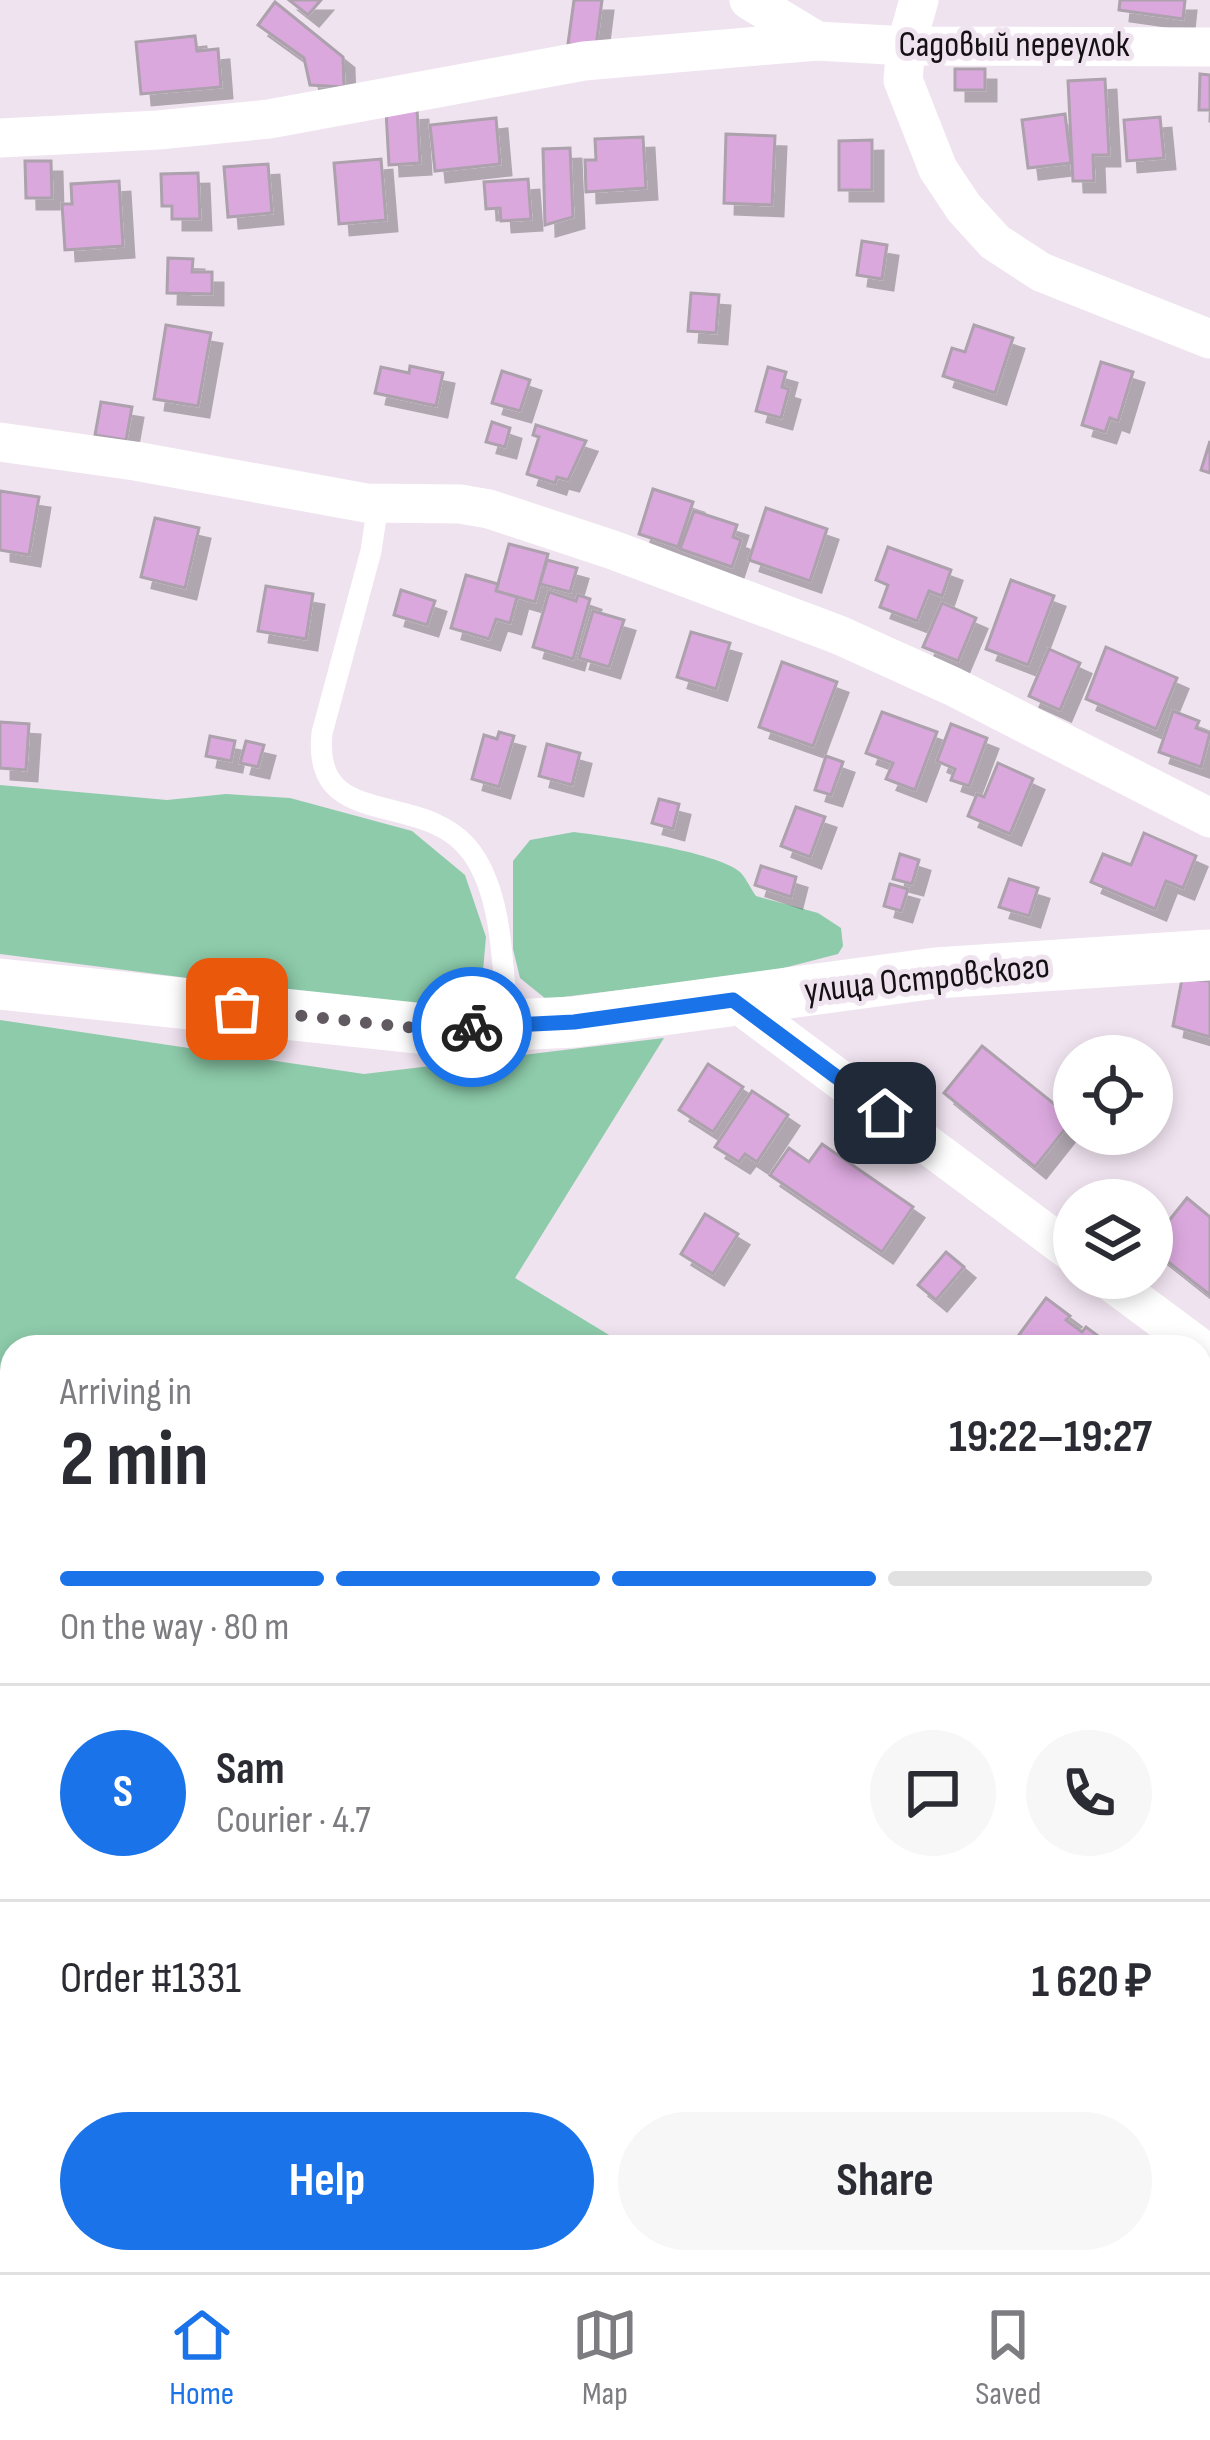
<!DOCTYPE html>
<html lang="en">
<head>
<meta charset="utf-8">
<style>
	body { margin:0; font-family:"Sofia Sans Condensed",sans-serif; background:#f7f7f7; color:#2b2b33; height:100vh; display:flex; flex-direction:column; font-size:45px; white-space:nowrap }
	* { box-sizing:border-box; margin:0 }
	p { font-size:39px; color:#7c7c81 }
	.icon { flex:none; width:66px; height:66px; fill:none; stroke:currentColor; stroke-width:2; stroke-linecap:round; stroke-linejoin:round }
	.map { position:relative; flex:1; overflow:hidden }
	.panel { position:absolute; left:0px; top:1335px; width:1212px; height:939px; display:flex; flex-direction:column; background:#fff; border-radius:36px 36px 0 0; box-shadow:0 6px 18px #0003 }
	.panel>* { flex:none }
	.fabs { position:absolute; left:1053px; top:1035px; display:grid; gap:24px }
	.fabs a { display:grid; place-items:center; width:120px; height:120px; border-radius:50%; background:#fff; box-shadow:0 6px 18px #0003; font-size:60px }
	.pin { position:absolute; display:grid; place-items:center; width:102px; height:102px; color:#fff; margin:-51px; border-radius:24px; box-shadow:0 6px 18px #0006 }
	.courier { position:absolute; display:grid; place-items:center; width:120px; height:120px; margin:-60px; border:9px solid #1a73e8; border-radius:50%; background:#fff; color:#222; box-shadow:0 3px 15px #0007 }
	.overview em { font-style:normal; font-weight:700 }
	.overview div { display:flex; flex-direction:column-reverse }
	.overview { display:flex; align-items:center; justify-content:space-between; height:204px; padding:0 60px }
	h1 { font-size:78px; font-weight:700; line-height:90px }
	.bar { display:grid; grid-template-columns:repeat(4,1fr); gap:18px 12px; align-content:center; height:144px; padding:0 60px }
	.bar i { height:15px; border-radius:9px; background:#e1e1e2 }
	.bar .selected { background:#1a73e8 }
	.bar p { grid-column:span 4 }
	.line { display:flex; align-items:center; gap:30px; padding:0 60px; border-top:3px solid #e1e1e2 }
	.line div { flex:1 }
	.round { display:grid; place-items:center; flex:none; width:126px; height:126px; border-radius:63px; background:#f7f7f7 }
	.action { display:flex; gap:24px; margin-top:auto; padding:24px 60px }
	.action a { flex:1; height:138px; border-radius:72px; background:#1a73e8; color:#fff; font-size:48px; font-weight:700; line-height:138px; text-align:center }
	.action a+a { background:#f7f7f7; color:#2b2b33 }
	.tab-bar { display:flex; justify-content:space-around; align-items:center; height:168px; border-top:3px solid #e1e1e2; background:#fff; font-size:33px; color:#7c7c81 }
	.tab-bar a { display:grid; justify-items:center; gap:6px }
	.tab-bar .selected { color:#1a73e8 }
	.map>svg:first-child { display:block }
	.green { fill:#8dcbaa }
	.building { fill:#dba8de; stroke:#aca1ac; stroke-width:3; filter:url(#shadow) }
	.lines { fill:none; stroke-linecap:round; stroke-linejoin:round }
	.service { stroke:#fff; stroke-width:21 }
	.minor { stroke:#fff; stroke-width:39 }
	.tertiary { stroke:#fff; stroke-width:51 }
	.done { stroke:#615a61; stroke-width:12; stroke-dasharray:0 21.6 }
	.route { stroke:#1a73e8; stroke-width:15 }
	.labels { text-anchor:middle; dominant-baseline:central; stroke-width:10; stroke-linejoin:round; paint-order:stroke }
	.street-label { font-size:36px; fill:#141014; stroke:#efe3ef }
</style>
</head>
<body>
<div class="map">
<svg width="1210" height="2272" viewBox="0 0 1210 2272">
	<defs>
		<filter id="shadow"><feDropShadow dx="11" dy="11" stdDeviation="0" flood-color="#0004"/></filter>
	</defs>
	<rect width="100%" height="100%" fill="#efe3ef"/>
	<g class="green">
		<path d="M0,785L167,800L226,794L290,798L412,831L465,875L486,937L482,982L454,1006L375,1002L0,954Z"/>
		<path d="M574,832C607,836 718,852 740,872C746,878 751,889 756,896L818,913L841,928L843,946L838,954L768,972L546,999L520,978L513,949V861L530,840Z"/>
		<path d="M0,1020L364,1074L664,1038L515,1278L629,1347H12V2262H1200V1973L1210,1966V2272H0Z"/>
	</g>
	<g class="building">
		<path d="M289,0H321L308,15Z"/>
		<path d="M574,0H602L596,47L568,44Z"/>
		<path d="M1120,0H1185L1183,19L1119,10Z"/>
		<path d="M275,2L343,57L344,87L310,85L304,58L258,25Z"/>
		<path d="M195,36L197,51L218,49L221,87L141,94L136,42Z"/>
		<rect x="955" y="69" width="30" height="21"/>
		<path d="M1200,74L1210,75V110H1199Z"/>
		<path d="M1105,79L1109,155H1093L1094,181H1073L1068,81Z"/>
		<path d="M417,109L420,163L389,165L386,111Z"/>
		<path d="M1065,114L1071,163L1028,168L1022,120Z"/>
		<path d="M1160,117L1164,158L1127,161L1124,120Z"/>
		<path d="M496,118L500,164L435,171L430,125Z"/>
		<path d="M726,134L775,136L772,205L724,203Z"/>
		<path d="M643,137L646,188L586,192L585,160H596L595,139Z"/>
		<path d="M872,140V190H839V141Z"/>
		<path d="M570,148L573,217L545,225L543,149Z"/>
		<path d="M381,159L386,220L339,224L334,163Z"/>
		<path d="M25,161H51L52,198H26Z"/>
		<path d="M268,164L272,213L228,217L224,167Z"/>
		<path d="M198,173L200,219H172V206H162L161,174Z"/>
		<path d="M528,179L531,219L501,221L500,208L486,209L484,182Z"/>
		<path d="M119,181L123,246L65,250L62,204H72L71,184Z"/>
		<path d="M862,241L887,245L882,279L857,275Z"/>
		<path d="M168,258L193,259L192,272H212V294L167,293Z"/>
		<path d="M691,293L719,295L716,333L688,331Z"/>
		<path d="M166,325L211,333L198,406L154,399Z"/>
		<path d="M974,325L1013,338L995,393L943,376L952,348L965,352Z"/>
		<path d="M1101,362L1133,372L1118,421L1110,418L1105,432L1082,425Z"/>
		<path d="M410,366L443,373L436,406L375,393L381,367L409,373Z"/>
		<path d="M768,367L786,372L782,387L789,389L781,418L756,411Z"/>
		<path d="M502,371L530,380L520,411L492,403Z"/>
		<path d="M101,402L132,407L126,440L95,435Z"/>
		<path d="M492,422L510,428L505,447L486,442Z"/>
		<path d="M536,425L586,441L568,480L557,477L555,483L527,474L539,437L533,435Z"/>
		<path d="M1210,441V473L1201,470Z"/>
		<path d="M653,489L693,502L678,547L639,534Z"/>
		<path d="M0,491L39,497L29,555L0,550Z"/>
		<path d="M766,508L827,529L810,581L749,560Z"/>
		<path d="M694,511L737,525L733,537L741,540L732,567L680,549Z"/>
		<path d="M155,518L199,528L185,588L141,577Z"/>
		<path d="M509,544L548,554L535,602L496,591Z"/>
		<path d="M888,547L951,570L942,596L929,591L917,621L880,607L888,585L876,580Z"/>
		<path d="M547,560L577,568L570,592L540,584Z"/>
		<path d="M466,575L498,584L496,591L517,597L510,623L496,619L489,639L451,628Z"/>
		<path d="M1011,580L1054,596L1028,665L986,649Z"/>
		<path d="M266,586L313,594L306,639L258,631Z"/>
		<path d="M401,590L435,601L427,625L394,615Z"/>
		<path d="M549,592L576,601L578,595L590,599L573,659L533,647Z"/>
		<path d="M942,603L976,618L958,661L923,647Z"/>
		<path d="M593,611L624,620L609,667L579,658Z"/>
		<path d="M691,632L730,643L716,689L677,677Z"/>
		<path d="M1106,647L1177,678L1156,729L1086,699Z"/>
		<path d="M1049,649L1080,663L1060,710L1029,696Z"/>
		<path d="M782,662L837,682L813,746L759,727Z"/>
		<path d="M1173,711L1199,721L1196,728L1210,733L1201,767L1159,752Z"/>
		<path d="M882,712L937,732L915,790L886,779L893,763L866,753Z"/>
		<path d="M0,722L29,724L26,770L0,768Z"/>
		<path d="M951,724L987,738L969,786L951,780L955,769L937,761Z"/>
		<path d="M499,732L514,736L499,787L472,779L484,735L497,739Z"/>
		<path d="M210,736L235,741L231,761L206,756Z"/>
		<path d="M246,741L264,745L258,767L240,763Z"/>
		<path d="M547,744L580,753L572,785L539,776Z"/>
		<path d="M826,756L843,762L831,795L815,790Z"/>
		<path d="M998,763L1033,779L1010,834L968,816L977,794L984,797Z"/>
		<path d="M659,799L679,804L673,829L652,823Z"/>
		<path d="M796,807L825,817L810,857L781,846Z"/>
		<path d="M1144,833L1196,856L1183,888L1166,881L1155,909L1091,882L1103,854L1131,865Z"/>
		<path d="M900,854L919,860L912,884L893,879Z"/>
		<path d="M761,866L796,877L791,897L755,885Z"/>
		<path d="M1009,879L1038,888L1029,916L999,907Z"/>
		<path d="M890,884L908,889L901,911L884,906Z"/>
		<path d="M1182,979L1210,981V1037L1173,1026Z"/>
		<path d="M982,1046L1073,1119L1035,1167L944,1093Z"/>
		<path d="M708,1064L743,1087L713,1132L679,1110Z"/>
		<path d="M752,1091L788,1115L757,1162L745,1154L739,1162L715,1147Z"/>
		<path d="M822,1144L913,1207L882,1252L770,1175L789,1148L809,1162Z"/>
		<path d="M1117,1182L1135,1197L1133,1200H1102Z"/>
		<path d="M1187,1198L1210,1217V1295L1152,1249V1242Z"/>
		<path d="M705,1214L738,1234L713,1274L681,1254Z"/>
		<path d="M946,1252L964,1267L936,1300L918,1285Z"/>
		<path d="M1046,1298L1070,1316L1066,1320L1082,1332L1086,1327L1113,1347H1010Z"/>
		<path d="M1206,1417L1210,1419V1497L1200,1491V1426Z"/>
		<path d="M1210,1557V1612L1200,1605V1568Z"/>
		<path d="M1200,1638L1210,1645V1670L1200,1663Z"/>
		<path d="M1200,1709L1210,1716V1826L1200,1819Z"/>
		<path d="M1200,1825L1210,1833V1890L1200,1903Z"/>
	</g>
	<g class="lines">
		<path class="service" d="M378,504L371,551L322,733C311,834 425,787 472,853C504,898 502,970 508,1024"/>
		<g class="minor">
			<path d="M749,0L817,41"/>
			<path d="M919,0L906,46L903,80L938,169L964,208L995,242L1041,272L1210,339"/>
			<path d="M0,138L158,130L269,119L584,61L817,41L906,46L1210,47"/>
			<path d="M0,442L135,461L366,503L460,504L489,509L613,550L839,635L954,687L1210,818"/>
			<path d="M733,1000L1074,1254"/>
			<path d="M1106,1278L1199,1347"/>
		</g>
		<path class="tertiary" d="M0,984L426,1029L574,1022L936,973L1210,955"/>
	</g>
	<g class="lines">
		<path class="done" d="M237,1009L426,1029L472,1027"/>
		<path class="route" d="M472,1027L574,1022L733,1000L885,1113"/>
	</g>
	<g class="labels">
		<g class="street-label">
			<text x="1014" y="45">Садовый переулок</text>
			<text transform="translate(927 979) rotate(-6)">улица Островского</text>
		</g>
	</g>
</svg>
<div class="fabs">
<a><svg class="icon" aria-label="locate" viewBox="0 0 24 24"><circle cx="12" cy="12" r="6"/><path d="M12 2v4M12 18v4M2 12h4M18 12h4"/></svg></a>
<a><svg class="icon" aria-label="layers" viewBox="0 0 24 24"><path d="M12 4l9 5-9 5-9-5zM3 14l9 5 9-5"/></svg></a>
</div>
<div class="pin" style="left:237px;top:1009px;background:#ea580c"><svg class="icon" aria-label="bag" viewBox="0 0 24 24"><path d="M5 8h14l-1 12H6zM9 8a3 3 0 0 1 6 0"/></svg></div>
<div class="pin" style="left:885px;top:1113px;background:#1f2937"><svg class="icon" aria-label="home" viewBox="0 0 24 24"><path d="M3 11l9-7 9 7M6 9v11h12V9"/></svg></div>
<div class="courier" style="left:472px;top:1027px"><svg class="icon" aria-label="bike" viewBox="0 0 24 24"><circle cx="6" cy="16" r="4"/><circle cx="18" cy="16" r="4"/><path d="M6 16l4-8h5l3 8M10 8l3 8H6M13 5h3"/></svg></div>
<section class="panel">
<div class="overview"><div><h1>2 min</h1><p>Arriving in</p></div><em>19:22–19:27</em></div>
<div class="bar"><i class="selected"></i><i class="selected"></i><i class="selected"></i><i></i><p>On the way · 80 m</p></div>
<div class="line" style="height:216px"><b class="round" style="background:#1a73e8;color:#fff">S</b><div><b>Sam</b><p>Courier · 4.7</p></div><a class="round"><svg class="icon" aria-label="chat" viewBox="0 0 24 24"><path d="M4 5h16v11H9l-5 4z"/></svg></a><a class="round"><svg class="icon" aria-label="phone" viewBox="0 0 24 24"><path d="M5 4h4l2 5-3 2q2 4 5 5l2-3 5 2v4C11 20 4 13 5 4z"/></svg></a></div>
<div class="line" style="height:156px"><div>Order #1331</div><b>1 620 ₽</b></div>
<div class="action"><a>Help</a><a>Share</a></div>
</section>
</div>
<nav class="tab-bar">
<a class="selected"><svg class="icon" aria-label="home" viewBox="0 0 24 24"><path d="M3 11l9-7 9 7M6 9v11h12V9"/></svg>Home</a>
<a><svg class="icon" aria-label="map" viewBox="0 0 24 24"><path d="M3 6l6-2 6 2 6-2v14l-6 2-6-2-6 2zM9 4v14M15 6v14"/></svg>Map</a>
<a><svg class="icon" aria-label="saved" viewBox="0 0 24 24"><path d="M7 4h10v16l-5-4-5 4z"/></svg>Saved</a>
</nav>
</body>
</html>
